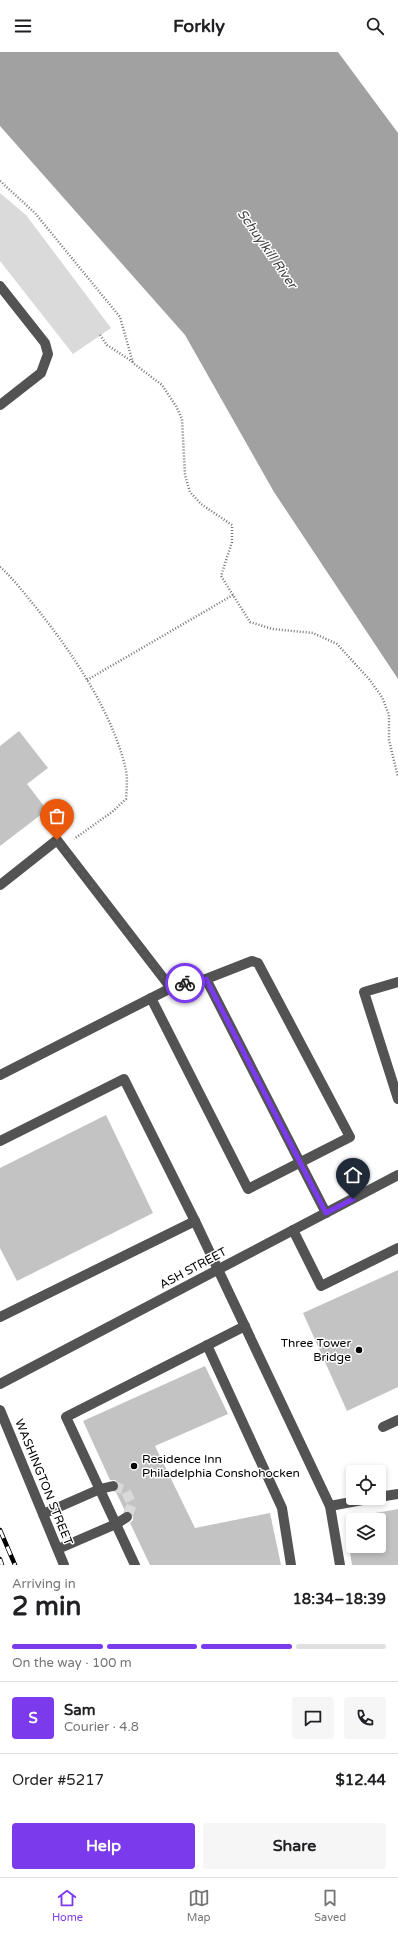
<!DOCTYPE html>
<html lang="en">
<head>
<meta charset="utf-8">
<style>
	body { margin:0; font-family:"Varela Round",sans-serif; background:#f6f6f6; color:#202124; height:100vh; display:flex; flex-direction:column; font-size:15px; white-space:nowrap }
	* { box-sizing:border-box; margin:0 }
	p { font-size:13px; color:#757577 }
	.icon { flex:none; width:22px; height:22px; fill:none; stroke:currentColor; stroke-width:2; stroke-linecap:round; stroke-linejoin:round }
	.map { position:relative; height:1513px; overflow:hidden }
	.side { display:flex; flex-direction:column; background:#fff; flex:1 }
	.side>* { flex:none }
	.fabs { position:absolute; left:346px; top:1413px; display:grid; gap:8px }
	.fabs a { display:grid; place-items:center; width:40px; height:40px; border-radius:4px; background:#fff; box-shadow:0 2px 6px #0003; font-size:20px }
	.pin { position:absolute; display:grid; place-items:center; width:34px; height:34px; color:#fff; margin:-41px -17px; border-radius:50% 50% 50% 0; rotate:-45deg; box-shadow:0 0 4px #0007 }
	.pin .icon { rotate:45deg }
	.courier { position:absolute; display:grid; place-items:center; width:40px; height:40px; margin:-20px; border:3px solid #7c3aed; border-radius:50%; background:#fff; color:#222; box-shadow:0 1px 5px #0007 }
	.overview em { font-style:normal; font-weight:700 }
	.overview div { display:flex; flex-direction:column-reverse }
	.overview { display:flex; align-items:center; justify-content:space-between; height:68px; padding:0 12px }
	h1 { font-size:26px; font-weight:700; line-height:30px }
	.bar { display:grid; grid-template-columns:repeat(4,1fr); gap:6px 4px; align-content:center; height:48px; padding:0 12px }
	.bar i { height:5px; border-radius:3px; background:#e0e0e0 }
	.bar .on { background:#7c3aed }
	.bar p { grid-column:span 4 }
	.line { display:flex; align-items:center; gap:10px; padding:0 12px; border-top:1px solid #e0e0e0 }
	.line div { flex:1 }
	.round { display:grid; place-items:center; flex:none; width:42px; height:42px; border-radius:4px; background:#f6f6f6 }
	.action { display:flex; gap:8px; margin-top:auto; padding:8px 12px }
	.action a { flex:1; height:46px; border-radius:4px; background:#7c3aed; color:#fff; font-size:16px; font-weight:700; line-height:46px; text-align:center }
	.action a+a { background:#f6f6f6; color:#202124 }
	header { display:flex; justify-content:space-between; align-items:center; height:52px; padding:0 12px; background:#fff; font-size:18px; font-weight:700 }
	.dock { display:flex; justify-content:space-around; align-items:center; height:56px; border-top:1px solid #e0e0e0; background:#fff; font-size:11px; color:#757577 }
	.dock a { display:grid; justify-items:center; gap:2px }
	.dock .on { color:#7c3aed }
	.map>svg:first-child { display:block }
	.green { fill:#dadada }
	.water { fill:#a1a1a1 }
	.building { fill:#c3c3c3 }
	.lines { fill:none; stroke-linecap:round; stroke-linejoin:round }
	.minor-tunnel { stroke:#d9d9d9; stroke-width:10; stroke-dasharray:10 5; stroke-linecap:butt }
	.path { stroke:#757575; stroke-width:2.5; stroke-dasharray:1 2; stroke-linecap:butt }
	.minor { stroke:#535353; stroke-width:10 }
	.rail-casing { stroke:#000; stroke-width:4.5 }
	.rail { stroke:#fff; stroke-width:3; stroke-dasharray:9; stroke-linecap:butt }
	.done { stroke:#595959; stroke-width:4; stroke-dasharray:0 7.2 }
	.route { stroke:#7c3aed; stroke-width:5 }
	.poi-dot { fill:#000; stroke:#fff; stroke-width:1.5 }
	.labels { text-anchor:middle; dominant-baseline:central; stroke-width:3; stroke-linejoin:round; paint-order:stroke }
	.street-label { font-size:12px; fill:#000; stroke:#fff }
	.poi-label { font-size:12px; fill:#000; stroke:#fff; text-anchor:end }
	.water-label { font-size:13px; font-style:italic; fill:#424242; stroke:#fff }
</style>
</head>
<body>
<header><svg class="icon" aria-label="menu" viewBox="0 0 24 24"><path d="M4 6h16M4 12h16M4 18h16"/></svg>Forkly<svg class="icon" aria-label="search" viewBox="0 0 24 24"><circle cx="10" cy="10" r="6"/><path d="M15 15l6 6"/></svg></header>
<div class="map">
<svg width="398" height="1513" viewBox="0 0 398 1513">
	<rect width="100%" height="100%" fill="#fff"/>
	<path class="green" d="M0,141L26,163L111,276L73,302L0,209Z"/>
	<path class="water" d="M0,0H338L398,81V627L274,440L185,283L0,74Z"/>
	<g class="building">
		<path d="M19,679L48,716L27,732L47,758L0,794V694Z"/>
		<path d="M106,1063L153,1161L17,1229L0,1196V1116Z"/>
		<path d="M398,1218V1335L347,1359L303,1261Z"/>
		<path d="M205,1314L228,1362L155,1394L195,1476L270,1461L281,1513H150L130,1471L133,1468V1462L130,1459H125L116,1440L119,1436V1432L115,1428H110L83,1369Z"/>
		<path d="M398,1457V1513H352L348,1488L353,1487V1494H379V1468H359V1464Z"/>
	</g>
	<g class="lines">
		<path class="minor-tunnel" d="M113,1434L125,1438L132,1452L127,1465"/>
		<g class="path">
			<path d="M0,129L35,161L120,265L133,311L162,333L176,354L182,367L185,423L190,440L201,452L232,473V490L221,524L250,570L273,577L313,581L337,592L369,627L382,645L389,663V688L398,725"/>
			<path d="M100,283L107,293L133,310"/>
			<path d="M0,515C13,526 23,540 34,553C71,599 108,653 124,710C128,722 127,734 126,747L112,760L74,787"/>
			<path d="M87,628L233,543"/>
		</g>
		<g class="minor">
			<path d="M0,234L45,291L48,302L41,321L0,353"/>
			<path d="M0,833L57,788L171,936L0,1023"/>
			<path d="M206,927L326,1161"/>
			<path d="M398,930L364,940L398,1047"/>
			<path d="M151,946L248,1137L350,1085L258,911L252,909L206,927L189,930L171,936"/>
			<path d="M0,1089L124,1027L195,1169L0,1265"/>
			<path d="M195,1169L330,1454L340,1513"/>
			<path d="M293,1178L321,1234L398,1196"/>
			<path d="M207,1293L282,1456L291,1513"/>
			<path d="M0,1332L398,1123"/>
			<path d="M0,1358L64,1513"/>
			<path d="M383,1375L398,1368"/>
			<path d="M379,1445L398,1442"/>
			<path d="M330,1454L373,1446"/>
			<path d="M43,1462L100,1437L113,1434"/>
			<path d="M58,1497L116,1472L127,1465"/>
			<path d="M135,1513L66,1365L245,1274"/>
		</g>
		<g class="rail-casing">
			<g id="rail">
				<path d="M0,1478L15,1513"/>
				<path d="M0,1507L2,1513"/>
			</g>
		</g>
		<use href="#rail" class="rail"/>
	</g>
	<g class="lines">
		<path class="done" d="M57,788L171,936L185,931"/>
		<path class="route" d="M185,931L206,927L326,1161L353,1147"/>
	</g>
	<g class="poi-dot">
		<circle cx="359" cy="1298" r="4"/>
		<circle cx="134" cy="1414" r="4"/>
	</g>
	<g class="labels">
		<g class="street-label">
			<text transform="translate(193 1216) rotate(-28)">ASH STREET</text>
			<text transform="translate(44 1430) rotate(68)">WASHINGTON STREET</text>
		</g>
		<g class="poi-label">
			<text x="351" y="1291">Three Tower<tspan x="351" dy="14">Bridge</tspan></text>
			<text x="142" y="1407" text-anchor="start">Residence Inn<tspan x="142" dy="14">Philadelphia Conshohocken</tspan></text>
		</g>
		<g class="water-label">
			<text transform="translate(267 197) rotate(55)">Schuylkill River</text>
		</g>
	</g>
</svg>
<div class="fabs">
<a><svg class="icon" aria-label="locate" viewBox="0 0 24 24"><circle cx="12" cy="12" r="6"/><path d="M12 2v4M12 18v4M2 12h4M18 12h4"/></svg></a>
<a><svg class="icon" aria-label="layers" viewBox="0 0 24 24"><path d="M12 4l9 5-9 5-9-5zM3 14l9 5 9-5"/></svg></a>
</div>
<div class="pin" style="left:57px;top:788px;background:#ea580c"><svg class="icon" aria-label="bag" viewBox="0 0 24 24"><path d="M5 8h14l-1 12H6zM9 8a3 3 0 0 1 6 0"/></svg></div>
<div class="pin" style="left:353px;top:1147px;background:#1f2937"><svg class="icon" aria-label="home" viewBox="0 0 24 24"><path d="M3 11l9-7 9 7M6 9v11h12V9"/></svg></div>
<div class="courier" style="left:185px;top:931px"><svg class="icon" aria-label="bike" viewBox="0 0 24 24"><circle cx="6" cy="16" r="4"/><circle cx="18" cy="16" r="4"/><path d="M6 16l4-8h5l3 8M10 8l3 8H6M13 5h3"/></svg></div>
</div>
<section class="side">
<div class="overview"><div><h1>2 min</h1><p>Arriving in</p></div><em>18:34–18:39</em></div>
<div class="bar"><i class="on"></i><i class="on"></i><i class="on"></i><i></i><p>On the way · 100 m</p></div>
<div class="line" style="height:72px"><b class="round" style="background:#7c3aed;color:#fff">S</b><div><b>Sam</b><p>Courier · 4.8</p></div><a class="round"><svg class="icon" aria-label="chat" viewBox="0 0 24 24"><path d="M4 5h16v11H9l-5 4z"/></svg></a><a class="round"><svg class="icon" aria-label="phone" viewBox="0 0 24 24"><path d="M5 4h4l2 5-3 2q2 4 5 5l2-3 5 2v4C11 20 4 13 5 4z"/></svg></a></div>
<div class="line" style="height:52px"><div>Order #5217</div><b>$12.44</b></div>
<div class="action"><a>Help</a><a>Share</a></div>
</section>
<nav class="dock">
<a class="on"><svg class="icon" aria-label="home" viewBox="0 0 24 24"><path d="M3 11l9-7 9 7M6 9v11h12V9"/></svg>Home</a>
<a><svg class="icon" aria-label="map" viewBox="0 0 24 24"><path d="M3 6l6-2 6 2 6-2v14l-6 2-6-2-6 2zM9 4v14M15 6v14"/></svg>Map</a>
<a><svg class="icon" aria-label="saved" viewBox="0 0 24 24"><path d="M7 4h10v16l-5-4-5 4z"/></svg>Saved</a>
</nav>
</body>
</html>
